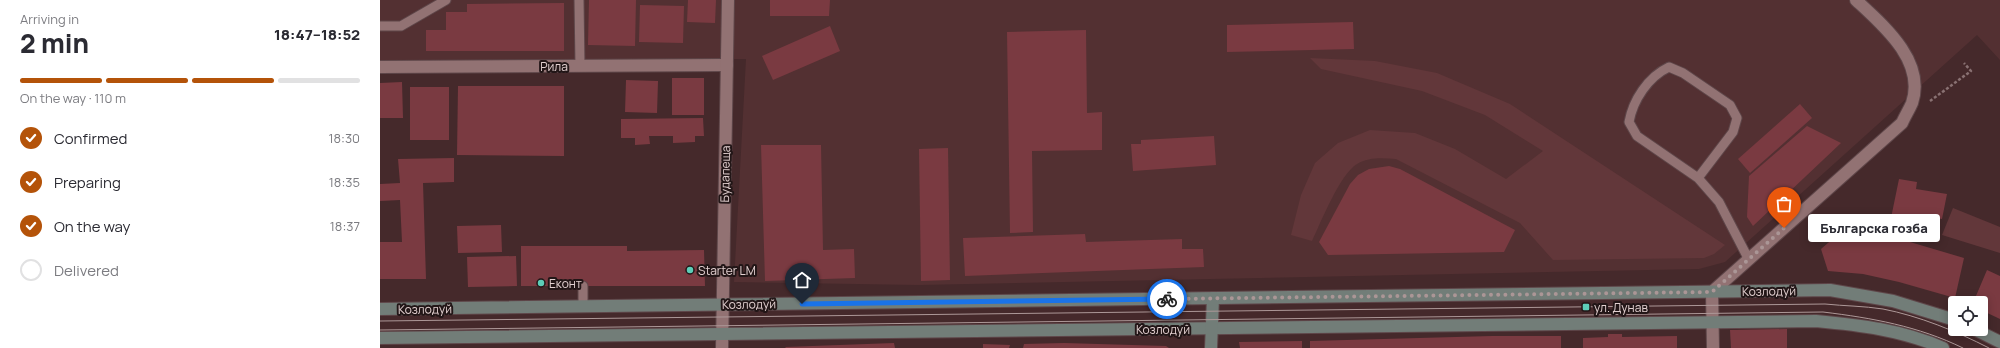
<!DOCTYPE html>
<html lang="en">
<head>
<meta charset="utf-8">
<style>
	body { margin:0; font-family:Manrope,sans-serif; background:#f7f7f7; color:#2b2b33; height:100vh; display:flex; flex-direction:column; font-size:15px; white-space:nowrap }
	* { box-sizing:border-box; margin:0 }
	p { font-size:13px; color:#7c7c81 }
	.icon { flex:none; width:22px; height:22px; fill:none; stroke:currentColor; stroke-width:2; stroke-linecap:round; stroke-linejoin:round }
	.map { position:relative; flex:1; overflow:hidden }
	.side { display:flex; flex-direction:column; background:#fff; width:380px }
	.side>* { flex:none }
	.controls { position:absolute; left:1568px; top:296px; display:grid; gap:8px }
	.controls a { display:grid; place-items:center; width:40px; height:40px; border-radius:4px; background:#fff; box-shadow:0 2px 10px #0003; font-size:20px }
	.pin { position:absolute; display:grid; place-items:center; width:34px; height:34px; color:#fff; margin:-41px -17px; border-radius:50% 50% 50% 0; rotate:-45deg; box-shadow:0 0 4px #0007 }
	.pin .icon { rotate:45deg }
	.courier { position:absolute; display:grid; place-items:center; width:40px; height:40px; margin:-20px; border:3px solid #1a73e8; border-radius:50%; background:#fff; color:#222; box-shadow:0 1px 5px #0007 }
	.bubble { position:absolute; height:28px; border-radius:4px; background:#fff; box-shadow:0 2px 10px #0003; font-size:13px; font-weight:800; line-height:28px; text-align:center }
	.summary em { font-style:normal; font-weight:800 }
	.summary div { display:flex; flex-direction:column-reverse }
	.summary { display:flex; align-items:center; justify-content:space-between; height:68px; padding:0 20px }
	h1 { font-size:26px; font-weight:800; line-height:30px }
	.bar { display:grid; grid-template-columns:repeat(4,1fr); gap:6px 4px; align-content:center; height:48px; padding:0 20px }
	.bar i { height:5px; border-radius:3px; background:#e1e1e2 }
	.bar .current { background:#b45309 }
	.bar p { grid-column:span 4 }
	ol { padding:0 20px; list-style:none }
	li { display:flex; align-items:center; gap:12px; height:44px }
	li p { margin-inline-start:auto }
	li .icon { padding:4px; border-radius:50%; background:#b45309; color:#fff; stroke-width:4 }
	li:last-child { color:#7c7c81 }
	li i { width:22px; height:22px; border:2px solid #e1e1e2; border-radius:50% }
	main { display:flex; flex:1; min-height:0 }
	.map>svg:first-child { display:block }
	.built { fill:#533032 }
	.green { fill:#62373a }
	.building { fill:#7a3a41 }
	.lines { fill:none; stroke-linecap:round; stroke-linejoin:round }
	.lane-casing { stroke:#5e4649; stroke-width:11 }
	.street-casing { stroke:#5e4649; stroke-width:14 }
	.secondary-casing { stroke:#5e4649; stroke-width:14 }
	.path { stroke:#897172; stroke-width:2.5; stroke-dasharray:3 2; stroke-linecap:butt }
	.lane { stroke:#927273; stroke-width:9 }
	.street { stroke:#927273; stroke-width:12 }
	.secondary { stroke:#727d78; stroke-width:12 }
	.tram { stroke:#ad9898; stroke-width:1 }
	.done { stroke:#ab9696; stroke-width:4; stroke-dasharray:0 7.2 }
	.route { stroke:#1a73e8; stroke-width:5 }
	.poi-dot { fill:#5dceb8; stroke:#221617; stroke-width:1.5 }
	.labels { text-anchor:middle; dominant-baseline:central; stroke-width:4; stroke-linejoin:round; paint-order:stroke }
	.street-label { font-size:12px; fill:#e2d0d0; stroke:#221617 }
	.poi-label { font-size:12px; fill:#e2d0d0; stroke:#221617; text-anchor:start }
</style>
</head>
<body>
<main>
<section class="side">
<div class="summary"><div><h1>2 min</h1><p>Arriving in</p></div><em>18:47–18:52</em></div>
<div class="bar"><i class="current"></i><i class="current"></i><i class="current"></i><i></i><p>On the way · 110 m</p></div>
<ol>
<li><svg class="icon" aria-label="check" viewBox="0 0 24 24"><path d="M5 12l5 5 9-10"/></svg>Confirmed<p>18:30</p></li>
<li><svg class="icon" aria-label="check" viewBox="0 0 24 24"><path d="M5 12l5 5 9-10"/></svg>Preparing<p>18:35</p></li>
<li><svg class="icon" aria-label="check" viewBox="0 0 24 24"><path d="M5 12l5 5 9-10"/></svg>On the way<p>18:37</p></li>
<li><i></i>Delivered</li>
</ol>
</section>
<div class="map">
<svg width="1620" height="348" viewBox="0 0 1620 348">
	<rect width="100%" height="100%" fill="#45292b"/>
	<path class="built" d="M0,0H1620V60L1597,35L1345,262L1319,269L539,285L354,282L366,59L0,60Z"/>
	<g class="green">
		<path d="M930,58L995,61L1057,73L1130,104L1345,245L1334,254L1324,258L1173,260L1140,223L1016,159C1003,158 988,157 977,164C960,174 941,222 932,241L911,235L921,195L935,163L958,143L990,130L1035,133L1075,149L1126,179L1163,151L1105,115L1042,91L941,69Z"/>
		<path d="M1573,208L1620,227V253L1562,235Z"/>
	</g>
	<g class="building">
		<path d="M209,0H256L255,46L208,45Z"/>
		<path d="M308,0H336L335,23L307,22Z"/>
		<path d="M390,0H450L449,16H390Z"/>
		<path d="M184,3V51H46V30H66V12H87V4Z"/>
		<path d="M260,5L304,6L303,43L259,42Z"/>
		<path d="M973,22L974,49L847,52V25Z"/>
		<path d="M450,26L460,51L393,80L382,56Z"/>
		<path d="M706,30L707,113L722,112V150L652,151L653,232L630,233L627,32Z"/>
		<rect x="292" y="78" width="32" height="37"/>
		<path d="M246,80L278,81L277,113L245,112Z"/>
		<path d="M22,82L23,118H0V83Z"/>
		<path d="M78,86H184V156L77,155Z"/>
		<rect x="30" y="87" width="39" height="53"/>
		<path d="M1420,104L1432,118L1370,173L1358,159Z"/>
		<path d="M323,118L324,136H315V142L293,143V136H269L270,144L255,145V138H241V119Z"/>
		<path d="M1427,126L1461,143L1373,226L1367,217L1369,176Z"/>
		<path d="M834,136L836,165L753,171L751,144H761V140Z"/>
		<path d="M381,145H441L443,250L474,249L475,278L385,281Z"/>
		<path d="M568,148L570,280L541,281L539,149Z"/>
		<path d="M74,158V182L43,183L46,279H0V242H22L20,200L0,201V184L20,183L18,159Z"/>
		<path d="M1009,166L1020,169L1135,230L1124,252L948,255L939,242L970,184L978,175L989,169Z"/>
		<path d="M1519,179L1537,182L1536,189L1567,194L1562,219L1531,214L1529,222L1511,218Z"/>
		<path d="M1470,224L1481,234L1530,242L1584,258L1575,298L1519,282L1483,274L1448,271L1441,249Z"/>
		<path d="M121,225L122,252L78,253L77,226Z"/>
		<path d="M705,234L706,242L802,239V249H823L824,267L585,276L583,238Z"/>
		<path d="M141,246H247V251L324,250L325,286H141Z"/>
		<path d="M136,256L137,286L88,287L87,257Z"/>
		<path d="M1607,270L1620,276V319L1601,310V303H1593Z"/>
		<path d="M1407,329V348H1351L1350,330Z"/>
		<path d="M1228,334H1242V337L1297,336V348H1203V338L1228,337Z"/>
		<path d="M1112,336H1181V348H930V341Z"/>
		<path d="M922,341V348H860L859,342Z"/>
		<path d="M514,343L515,348H406L405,347Z"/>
		<path d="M684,343L786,346L789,348H643L644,344Z"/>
		<path d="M603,344L630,345L629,348H603Z"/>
	</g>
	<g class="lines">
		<g class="lane-casing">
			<g id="lane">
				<path d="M199,0L200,66"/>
				<path d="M0,26H21L66,0"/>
				<path d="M1318,178L1353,132L1357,118L1350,105L1303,73L1289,67C1268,77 1253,100 1249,122L1257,136L1318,178L1339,202L1369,260"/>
				<path d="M203,286V307"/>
			</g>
		</g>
		<g class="street-casing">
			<g id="street">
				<path d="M0,67L347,65"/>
				<path d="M342,348L348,0"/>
				<path d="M1333,348L1332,292L1522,123C1525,116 1529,110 1532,103C1546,61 1503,25 1476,0"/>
			</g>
		</g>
		<g class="secondary-casing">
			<g id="secondary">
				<path d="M0,309L1450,290L1513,301L1575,320"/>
				<path d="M1594,329L1620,342"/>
				<path d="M0,338L1436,321C1480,325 1522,330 1563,348"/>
				<path d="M831,348L833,298"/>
			</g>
		</g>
		<path class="path" d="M1550,101L1591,71L1584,63"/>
		<use href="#lane" class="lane"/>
		<use href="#street" class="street"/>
		<use href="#secondary" class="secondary"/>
		<g class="tram">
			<path d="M0,321L1445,304C1464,306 1484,306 1503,309C1539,316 1576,331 1609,348"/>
			<path d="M0,330L1443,312C1492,318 1538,326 1583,348"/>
		</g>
	</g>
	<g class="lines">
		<path class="done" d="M787,299L1332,292L1404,228"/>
		<path class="route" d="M422,304L787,299"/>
	</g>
	<g class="poi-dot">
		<circle cx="310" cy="270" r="4"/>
		<circle cx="161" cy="283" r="4"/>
		<rect x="1202" y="303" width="8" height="8" rx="2"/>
	</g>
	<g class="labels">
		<g class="street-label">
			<text x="174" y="66">Рила</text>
			<text transform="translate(345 174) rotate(-89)">Будапеща</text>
			<text transform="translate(1389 291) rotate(-1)">Козлодуй</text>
			<text transform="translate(369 304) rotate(-1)">Козлодуй</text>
			<text transform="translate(45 309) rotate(-1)">Козлодуй</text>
			<text x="783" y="329">Козлодуй</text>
		</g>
		<g class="poi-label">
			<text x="318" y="270">Starter LM</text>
			<text x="169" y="283">Еконт</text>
			<text x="1214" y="307">ул. Дунав</text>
		</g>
	</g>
</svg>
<div class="controls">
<a><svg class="icon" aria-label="locate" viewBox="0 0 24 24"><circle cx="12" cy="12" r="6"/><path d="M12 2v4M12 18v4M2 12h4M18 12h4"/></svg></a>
</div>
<div class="pin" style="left:1404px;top:228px;background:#ea580c"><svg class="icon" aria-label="bag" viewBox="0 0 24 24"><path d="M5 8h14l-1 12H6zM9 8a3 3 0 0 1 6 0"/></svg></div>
<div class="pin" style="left:422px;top:304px;background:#1f2937"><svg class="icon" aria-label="home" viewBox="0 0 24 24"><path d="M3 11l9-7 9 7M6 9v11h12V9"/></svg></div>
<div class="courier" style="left:787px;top:299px"><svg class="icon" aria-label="bike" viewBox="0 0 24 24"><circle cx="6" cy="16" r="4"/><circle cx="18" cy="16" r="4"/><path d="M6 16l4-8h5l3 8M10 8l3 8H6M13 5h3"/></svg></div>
<div class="bubble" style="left:1428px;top:214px;width:132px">Българска гозба</div>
</div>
</main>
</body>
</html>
